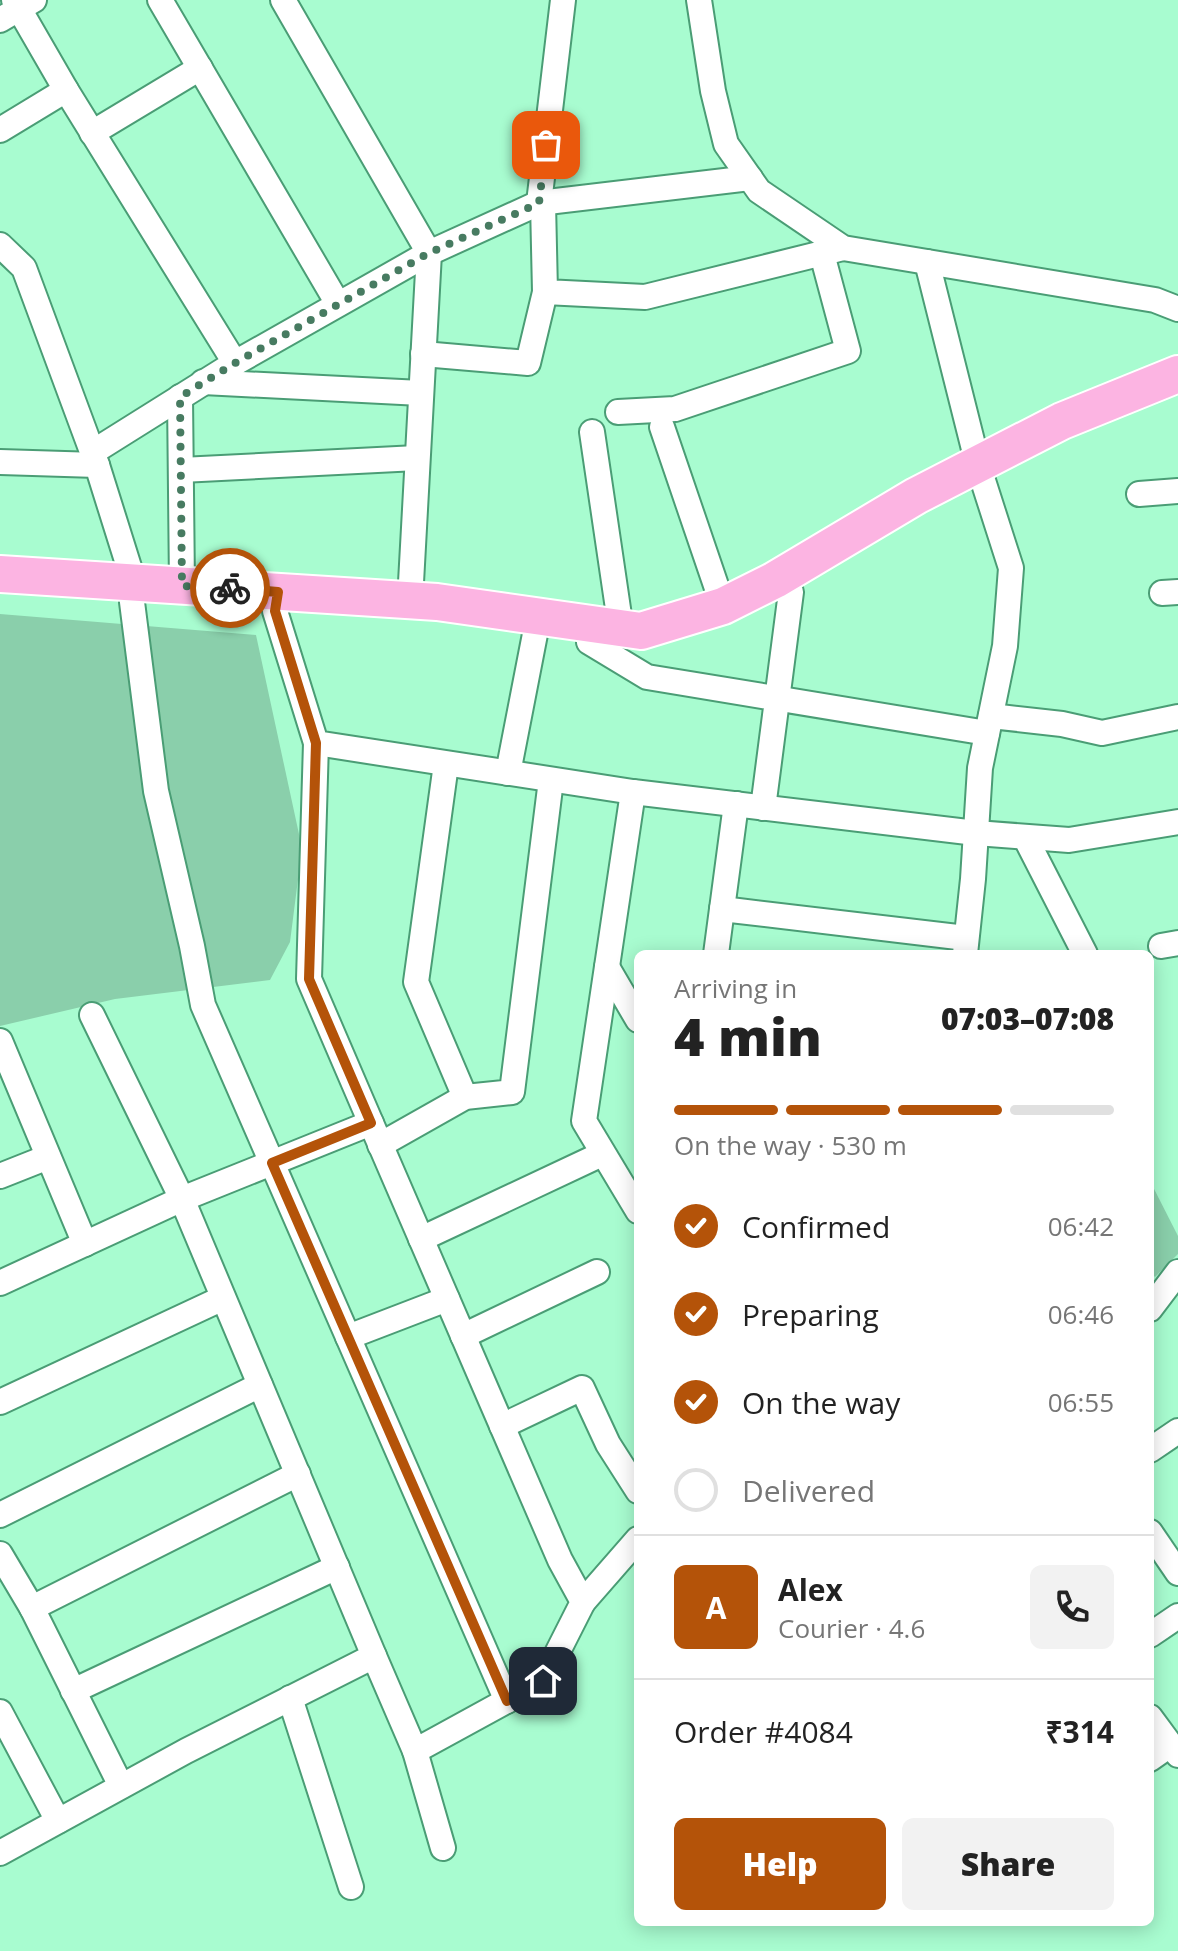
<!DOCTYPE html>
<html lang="en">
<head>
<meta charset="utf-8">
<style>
	body { margin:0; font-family:"Open Sans",sans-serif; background:#f2f2f2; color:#222; height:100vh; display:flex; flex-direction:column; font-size:30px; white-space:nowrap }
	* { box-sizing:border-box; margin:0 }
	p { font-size:26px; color:#767676 }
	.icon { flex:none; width:44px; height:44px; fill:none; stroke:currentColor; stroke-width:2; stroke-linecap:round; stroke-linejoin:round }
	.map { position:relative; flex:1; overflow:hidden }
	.sheet { position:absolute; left:634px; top:950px; width:520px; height:976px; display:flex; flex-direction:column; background:#fff; border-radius:12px; box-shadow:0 4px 20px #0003 }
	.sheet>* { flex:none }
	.pin { position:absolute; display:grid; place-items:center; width:68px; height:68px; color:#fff; margin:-34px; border-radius:16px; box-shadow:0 4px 12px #0006 }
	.courier { position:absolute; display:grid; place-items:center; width:80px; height:80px; margin:-40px; border:6px solid #b45309; border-radius:50%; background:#fff; color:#222; box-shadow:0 2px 10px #0007 }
	.head em { font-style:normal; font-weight:800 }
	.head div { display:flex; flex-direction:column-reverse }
	.head { display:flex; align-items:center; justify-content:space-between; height:136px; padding:0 40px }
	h1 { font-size:52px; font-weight:800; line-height:60px }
	.bar { display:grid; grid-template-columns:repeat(4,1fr); gap:12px 8px; align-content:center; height:96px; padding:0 40px }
	.bar i { height:10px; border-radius:6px; background:#e0e0e0 }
	.bar .active { background:#b45309 }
	.bar p { grid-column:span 4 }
	.line { display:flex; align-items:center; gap:20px; padding:0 40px; border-top:2px solid #e0e0e0 }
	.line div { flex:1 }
	.round { display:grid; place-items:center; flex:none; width:84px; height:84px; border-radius:12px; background:#f2f2f2 }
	ol { padding:0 40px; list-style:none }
	li { display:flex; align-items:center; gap:24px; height:88px }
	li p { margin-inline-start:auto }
	li .icon { padding:8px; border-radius:50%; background:#b45309; color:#fff; stroke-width:4 }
	li:last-child { color:#767676 }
	li i { width:44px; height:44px; border:4px solid #e0e0e0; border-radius:50% }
	.button { display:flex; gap:16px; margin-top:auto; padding:16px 40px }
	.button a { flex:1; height:92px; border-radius:12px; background:#b45309; color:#fff; font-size:32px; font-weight:800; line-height:92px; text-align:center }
	.button a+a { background:#f2f2f2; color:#222 }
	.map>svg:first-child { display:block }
	.green { fill:#8acfab }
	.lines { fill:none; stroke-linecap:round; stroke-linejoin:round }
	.minor-casing { stroke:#4a9d75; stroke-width:28 }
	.highway-casing { stroke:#fff; stroke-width:40 }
	.minor { stroke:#fff; stroke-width:24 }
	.highway { stroke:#fcb4e2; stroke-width:36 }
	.done { stroke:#477b61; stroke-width:8; stroke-dasharray:0 14.4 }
	.route { stroke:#b45309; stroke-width:10 }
</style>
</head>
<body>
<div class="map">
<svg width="1178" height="1951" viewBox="0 0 1178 1951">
	<rect width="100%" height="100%" fill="#a8fcd0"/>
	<g class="green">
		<path d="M0,614L256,635L302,848L290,942L270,980L115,999L0,1026Z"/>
		<path d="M1150,1181L1178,1236V1254L1155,1277L1150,1272Z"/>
	</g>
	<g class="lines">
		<g class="minor-casing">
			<g id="minor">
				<path d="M14,0L66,90"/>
				<path d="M160,0L338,304"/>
				<path d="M283,0L429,253L410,601"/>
				<path d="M699,0L713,91L726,144L759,191L843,248L1155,300L1178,309"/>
				<path d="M0,20L34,0"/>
				<path d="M0,130L66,90L235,363L93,452"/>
				<path d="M92,133L200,68"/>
				<path d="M539,203L563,0"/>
				<path d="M543,203L545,292L645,297L843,248"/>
				<path d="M0,245L24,268L97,465"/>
				<path d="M927,262L978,465L1011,568L1005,646L980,768L973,879L965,954"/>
				<path d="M423,354L528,363L545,292"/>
				<path d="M235,363L429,253L539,203L750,178"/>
				<path d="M203,382L421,393"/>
				<path d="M180,397L182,586"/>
				<path d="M618,412L675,409L848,351L822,254"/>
				<path d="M662,427L723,606"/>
				<path d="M592,432L621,629"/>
				<path d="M0,462L97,465L134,583"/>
				<path d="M181,470L417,458"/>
				<path d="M1139,494L1178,491"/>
				<path d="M278,592L275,611L316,743L633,792L976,833L1069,840L1178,822"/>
				<path d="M1162,593L1178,592"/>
				<path d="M132,602L156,791L192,946L203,1005L507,1701"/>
				<path d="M589,642L647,677L987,733"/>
				<path d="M991,716L1062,724L1102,733L1178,717"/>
				<path d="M446,764L416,982L465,1097"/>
				<path d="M508,773L535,634"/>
				<path d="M633,792L584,1121L638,1211"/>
				<path d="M763,808L791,592"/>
				<path d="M1025,837L1085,954"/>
				<path d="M722,909L966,938"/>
				<path d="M1161,946L1178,943"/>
				<path d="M716,954L736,804"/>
				<path d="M607,967L638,1020"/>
				<path d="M0,1041L85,1244"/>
				<path d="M371,1123L560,1560L583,1602L543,1681L415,1751L374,1656"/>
				<path d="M380,1145L465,1097L512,1092L551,780"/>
				<path d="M0,1176L48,1157"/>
				<path d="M421,1239L602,1154"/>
				<path d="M0,1283L182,1199L371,1123L309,979L316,743"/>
				<path d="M1150,1309L1178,1272"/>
				<path d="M463,1336L597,1272"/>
				<path d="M348,1337L447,1299"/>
				<path d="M0,1402L223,1298"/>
				<path d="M502,1426L582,1388L608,1444L638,1491"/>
				<path d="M1150,1450L1178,1431"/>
				<path d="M0,1515L260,1385"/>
				<path d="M1150,1532L1178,1573"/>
				<path d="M0,1554L32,1608L121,1786"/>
				<path d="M583,1602L638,1539"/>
				<path d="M32,1608L298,1474"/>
				<path d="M1150,1635L1178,1616"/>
				<path d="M73,1691L337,1567"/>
				<path d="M290,1698L351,1887"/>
				<path d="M0,1712L58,1821"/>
				<path d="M1150,1717L1178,1755"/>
				<path d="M415,1751L443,1848"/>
				<path d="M1150,1759L1170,1745"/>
				<path d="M0,1853L186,1751L374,1656L182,1199L92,1015"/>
			</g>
		</g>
		<g class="highway-casing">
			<path id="highway" d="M0,574L437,602L641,631L723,606L775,580L916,496L1062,421L1178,374"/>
		</g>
		<use href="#minor" class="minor"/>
		<use href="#highway" class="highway"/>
	</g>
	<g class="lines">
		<path class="done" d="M230,588L182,586L180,397L235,363L429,253L539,203L546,145"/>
		<path class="route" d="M230,588L278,592L275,611L316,743L309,979L371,1123L272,1163L507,1701L543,1681"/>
	</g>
</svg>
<div class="pin" style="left:546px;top:145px;background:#ea580c"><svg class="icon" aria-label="bag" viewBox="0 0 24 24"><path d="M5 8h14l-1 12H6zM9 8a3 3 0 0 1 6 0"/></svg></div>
<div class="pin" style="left:543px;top:1681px;background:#1f2937"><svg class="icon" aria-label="home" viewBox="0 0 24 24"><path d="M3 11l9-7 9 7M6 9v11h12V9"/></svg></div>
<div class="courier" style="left:230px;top:588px"><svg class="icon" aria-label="bike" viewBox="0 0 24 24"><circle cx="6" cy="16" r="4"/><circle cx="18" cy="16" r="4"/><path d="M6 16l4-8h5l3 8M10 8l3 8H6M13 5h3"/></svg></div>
<section class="sheet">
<div class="head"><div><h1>4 min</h1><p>Arriving in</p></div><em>07:03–07:08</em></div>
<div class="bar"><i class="active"></i><i class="active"></i><i class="active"></i><i></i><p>On the way · 530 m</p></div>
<ol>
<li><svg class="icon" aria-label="check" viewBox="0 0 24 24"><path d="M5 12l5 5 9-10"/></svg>Confirmed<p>06:42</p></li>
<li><svg class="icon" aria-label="check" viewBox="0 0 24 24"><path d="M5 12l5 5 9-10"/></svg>Preparing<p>06:46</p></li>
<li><svg class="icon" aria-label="check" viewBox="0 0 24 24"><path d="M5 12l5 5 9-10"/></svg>On the way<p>06:55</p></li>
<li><i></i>Delivered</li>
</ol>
<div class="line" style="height:144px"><b class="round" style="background:#b45309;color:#fff">A</b><div><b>Alex</b><p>Courier · 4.6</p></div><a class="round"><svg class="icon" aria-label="phone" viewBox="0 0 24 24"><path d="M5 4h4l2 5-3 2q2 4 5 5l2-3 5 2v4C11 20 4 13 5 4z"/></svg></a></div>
<div class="line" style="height:104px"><div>Order #4084</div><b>₹314</b></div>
<div class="button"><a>Help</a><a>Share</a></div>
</section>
</div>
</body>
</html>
